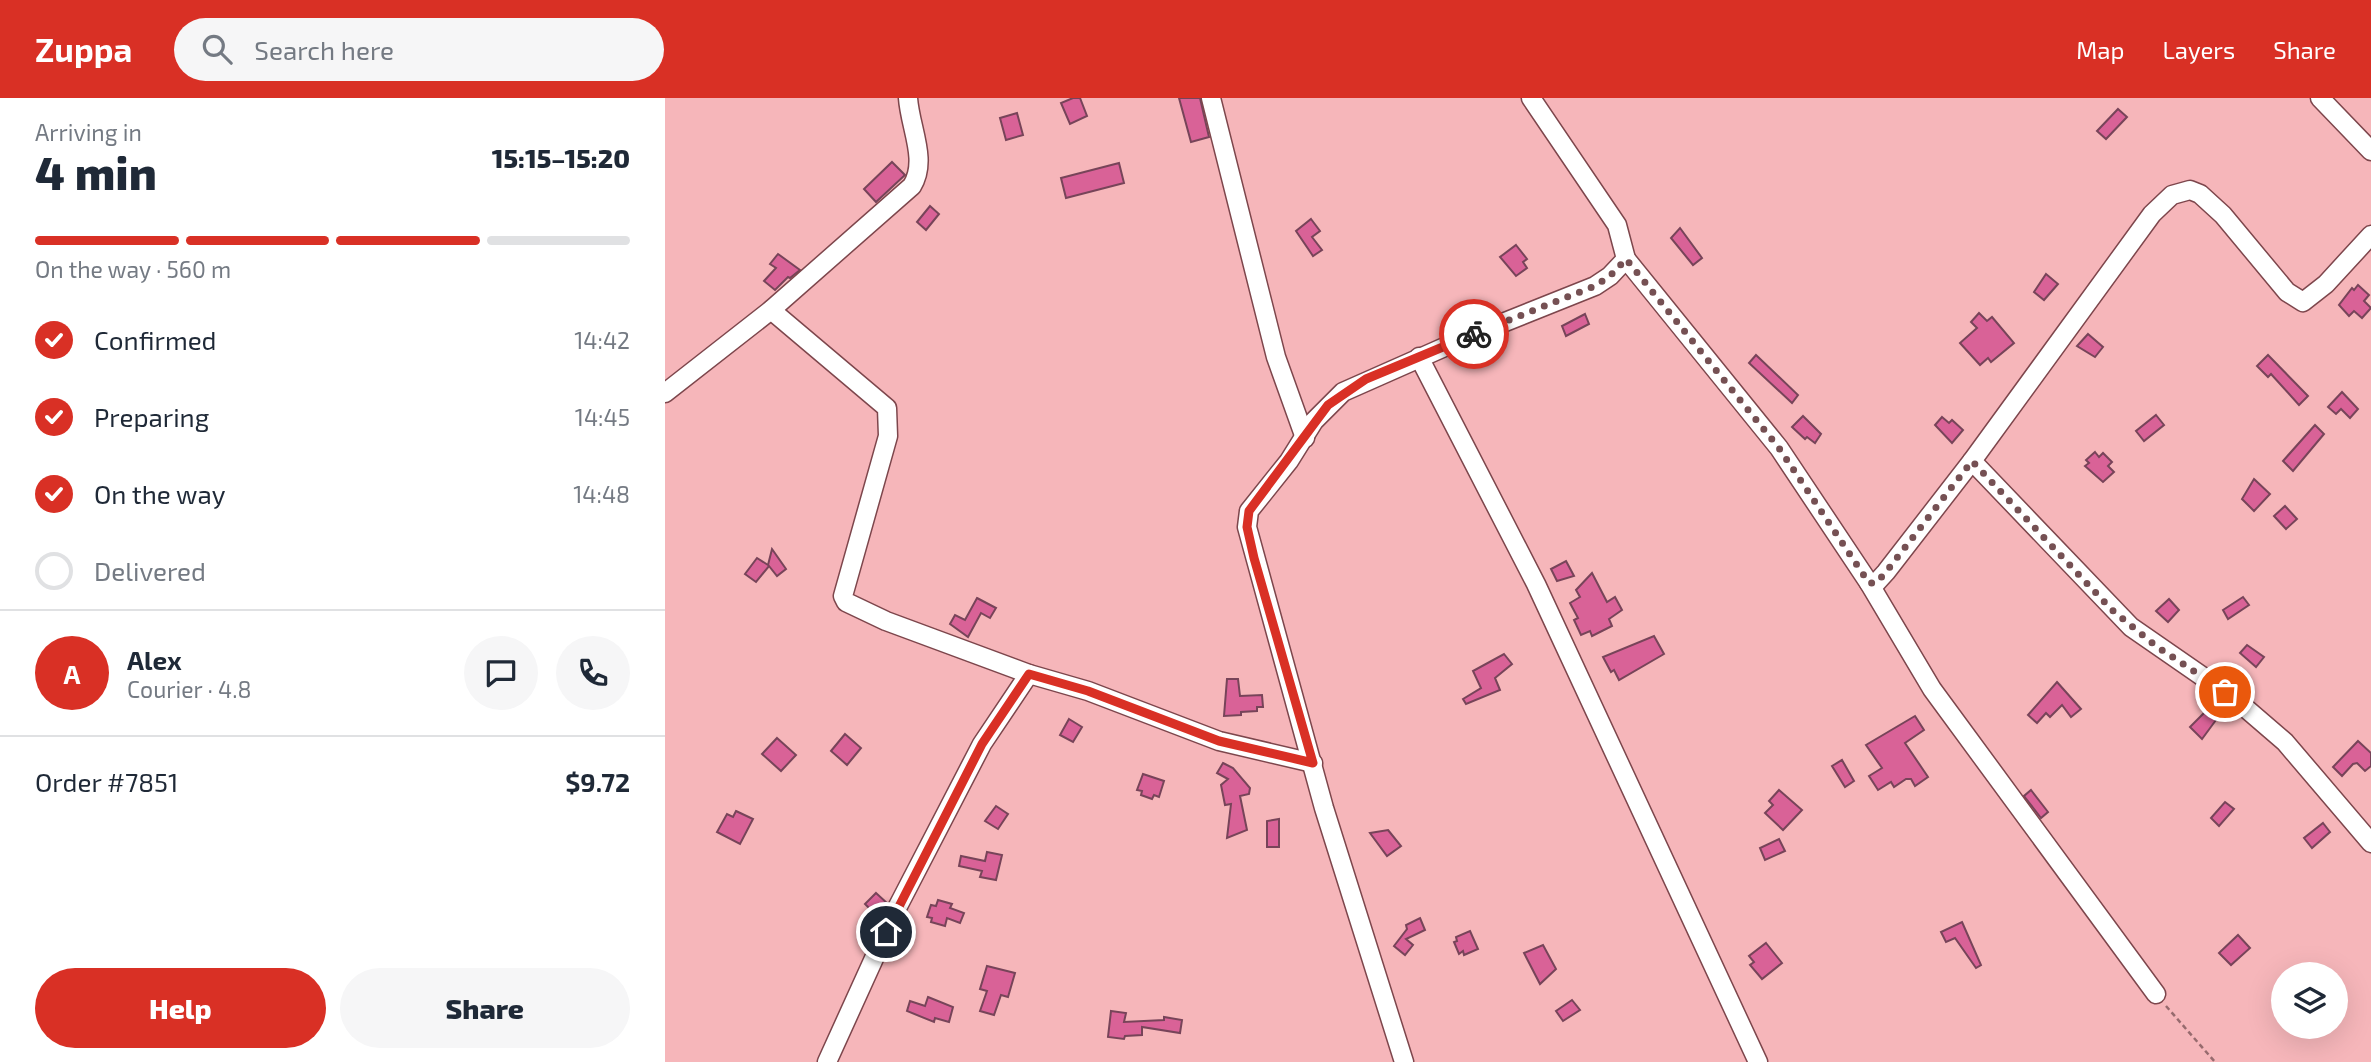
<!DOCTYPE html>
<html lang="en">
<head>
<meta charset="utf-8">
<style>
	body { margin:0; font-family:"Exo 2",sans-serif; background:#f6f6f7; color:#1f2937; height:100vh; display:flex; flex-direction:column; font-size:26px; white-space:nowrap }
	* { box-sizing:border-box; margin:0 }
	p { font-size:23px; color:#747a83 }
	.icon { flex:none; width:38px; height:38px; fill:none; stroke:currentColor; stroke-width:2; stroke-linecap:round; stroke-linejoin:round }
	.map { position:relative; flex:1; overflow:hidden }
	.details { display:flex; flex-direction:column; background:#fff; width:665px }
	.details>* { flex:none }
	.controls { position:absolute; left:1606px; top:864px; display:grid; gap:14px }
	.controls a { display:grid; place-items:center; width:77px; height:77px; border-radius:50%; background:#fff; box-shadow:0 7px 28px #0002; font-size:35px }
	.pin { position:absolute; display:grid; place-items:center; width:60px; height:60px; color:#fff; margin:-30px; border:4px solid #fff; border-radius:50%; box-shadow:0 2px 7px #0007 }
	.courier { position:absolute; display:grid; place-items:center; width:70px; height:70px; margin:-35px; border:5px solid #d93025; border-radius:50%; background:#fff; color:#222; box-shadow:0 2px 9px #0007 }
	.overview em { font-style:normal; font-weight:800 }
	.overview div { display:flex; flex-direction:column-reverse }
	.overview { display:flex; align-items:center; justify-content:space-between; height:119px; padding:0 35px }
	h1 { font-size:46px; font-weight:800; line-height:52px }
	.bar { display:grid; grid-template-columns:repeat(4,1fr); gap:10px 7px; align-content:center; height:84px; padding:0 35px }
	.bar i { height:9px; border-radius:5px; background:#e0e1e3 }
	.bar .current { background:#d93025 }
	.bar p { grid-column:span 4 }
	.line { display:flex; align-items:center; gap:18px; padding:0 35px; border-top:2px solid #e0e1e3 }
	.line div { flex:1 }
	.round { display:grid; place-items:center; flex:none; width:74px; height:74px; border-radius:37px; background:#f6f6f7 }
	ol { padding:0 35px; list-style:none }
	li { display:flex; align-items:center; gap:21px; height:77px }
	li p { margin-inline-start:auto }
	li .icon { padding:7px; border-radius:50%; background:#d93025; color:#fff; stroke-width:4 }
	li:last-child { color:#747a83 }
	li i { width:38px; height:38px; border:4px solid #e0e1e3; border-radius:50% }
	.action { display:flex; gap:14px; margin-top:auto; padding:14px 35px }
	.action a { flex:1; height:80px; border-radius:42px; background:#d93025; color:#fff; font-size:28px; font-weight:800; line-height:80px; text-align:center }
	.action a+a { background:#f6f6f7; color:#1f2937 }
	header { display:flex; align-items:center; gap:42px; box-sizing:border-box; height:98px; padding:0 35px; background:#d93025; color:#fff }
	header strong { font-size:33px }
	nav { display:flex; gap:38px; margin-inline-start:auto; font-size:24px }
	.search { width:490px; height:63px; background:#f6f6f7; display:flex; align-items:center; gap:18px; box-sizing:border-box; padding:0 24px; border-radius:38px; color:#747a83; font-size:26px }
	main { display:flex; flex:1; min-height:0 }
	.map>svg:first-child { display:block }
	.building { fill:#d96297; stroke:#774459; stroke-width:2 }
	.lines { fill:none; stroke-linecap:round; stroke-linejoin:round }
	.minor-casing { stroke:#7d464c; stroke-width:21 }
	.path { stroke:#976b6e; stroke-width:2.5; stroke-dasharray:5 3.5; stroke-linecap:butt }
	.minor { stroke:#fff; stroke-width:18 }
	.done { stroke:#755053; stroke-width:7; stroke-dasharray:0 12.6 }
	.route { stroke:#d93025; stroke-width:9 }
</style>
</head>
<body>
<header>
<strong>Zuppa</strong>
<div class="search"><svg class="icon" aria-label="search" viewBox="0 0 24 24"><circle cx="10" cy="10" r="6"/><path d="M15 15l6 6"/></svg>Search here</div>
<nav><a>Map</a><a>Layers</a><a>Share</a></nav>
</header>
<main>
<section class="details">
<div class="overview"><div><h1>4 min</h1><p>Arriving in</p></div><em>15:15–15:20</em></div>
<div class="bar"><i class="current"></i><i class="current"></i><i class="current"></i><i></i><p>On the way · 560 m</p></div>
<ol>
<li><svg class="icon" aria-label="check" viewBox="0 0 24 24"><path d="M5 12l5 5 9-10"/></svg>Confirmed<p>14:42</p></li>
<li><svg class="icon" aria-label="check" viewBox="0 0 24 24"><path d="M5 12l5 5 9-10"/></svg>Preparing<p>14:45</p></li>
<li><svg class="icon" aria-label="check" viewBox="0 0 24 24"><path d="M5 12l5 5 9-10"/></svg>On the way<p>14:48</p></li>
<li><i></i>Delivered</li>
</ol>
<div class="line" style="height:126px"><b class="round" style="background:#d93025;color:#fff">A</b><div><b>Alex</b><p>Courier · 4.8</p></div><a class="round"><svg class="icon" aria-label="chat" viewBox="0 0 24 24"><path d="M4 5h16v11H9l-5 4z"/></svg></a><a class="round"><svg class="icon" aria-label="phone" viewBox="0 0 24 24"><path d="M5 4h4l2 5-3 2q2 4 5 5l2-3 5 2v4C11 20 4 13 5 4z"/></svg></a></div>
<div class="line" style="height:91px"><div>Order #7851</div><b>$9.72</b></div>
<div class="action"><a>Help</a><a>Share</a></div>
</section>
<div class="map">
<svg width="1706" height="964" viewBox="0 0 1706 964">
	<rect width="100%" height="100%" fill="#f6b6ba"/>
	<g class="building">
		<path d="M408,0H415L422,18L405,26L396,5Z"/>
		<path d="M514,0H535L544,39L526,44Z"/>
		<path d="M1453,11L1462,19L1441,41L1432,33Z"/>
		<path d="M352,15L358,37L341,42L335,20Z"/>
		<path d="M227,64L240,77L211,104L199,91Z"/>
		<path d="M454,65L459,85L401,100L396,80Z"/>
		<path d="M265,108L274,116L261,132L252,124Z"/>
		<path d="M646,121L655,133L647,139L657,152L648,158L631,133Z"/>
		<path d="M1015,130L1037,160L1028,167L1006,140Z"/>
		<path d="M851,147L862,161L858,164L862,170L851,178L835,159Z"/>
		<path d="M113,156L135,172L125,180L123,179L110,192L99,183L111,170L105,166Z"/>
		<path d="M1381,176L1393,186L1379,202L1369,194Z"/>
		<path d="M1693,187L1704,197L1699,203L1706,210L1697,220L1689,213L1684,218L1674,207L1687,190L1689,192Z"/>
		<path d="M1314,215L1322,223L1327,219L1349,245L1326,264L1323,260L1315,267L1295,245L1312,230L1306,224Z"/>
		<path d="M920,216L924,226L901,238L897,228Z"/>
		<path d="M1423,236L1438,249L1430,259L1412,248Z"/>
		<path d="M1091,257L1133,297L1127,305L1084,265Z"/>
		<path d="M1603,257L1643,298L1634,307L1606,276L1603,279L1592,268Z"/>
		<path d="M1677,294L1693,311L1685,320L1676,311L1671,316L1663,309Z"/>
		<path d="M1491,317L1499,327L1479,343L1471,333Z"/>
		<path d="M1138,318L1156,336L1150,345L1142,339L1140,341L1127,329Z"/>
		<path d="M1277,319L1284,325L1287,322L1298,332L1287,345L1270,327Z"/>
		<path d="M1650,327L1659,336L1628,373L1618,363Z"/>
		<path d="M1430,354L1434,359L1438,355L1447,364L1443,368L1449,374L1438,384L1420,368L1424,365L1421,362Z"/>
		<path d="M1589,381L1605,396L1589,413L1577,401Z"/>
		<path d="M1620,408L1632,421L1621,431L1609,418Z"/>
		<path d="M107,451L121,471L112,478L104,468L91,484L80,476L92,460L103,467Z"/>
		<path d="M901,463L909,478L892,483L886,471Z"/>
		<path d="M927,475L942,504L950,499L957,512L944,521L947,528L927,538L925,533L916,537L909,522L913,520L905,505L915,499L911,492Z"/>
		<path d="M1578,499L1584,507L1563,521L1558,512Z"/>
		<path d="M312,500L331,510L325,520L316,515L303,539L285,526L290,517L300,522Z"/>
		<path d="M1504,501L1514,512L1503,524L1491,513Z"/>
		<path d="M989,538L999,556L954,582L949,572L946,574L938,559Z"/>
		<path d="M1582,547L1599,559L1591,569L1575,555Z"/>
		<path d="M839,556L847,566L830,580L835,592L801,606L798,601L816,590L808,573Z"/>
		<path d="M562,581H573L575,598L597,597L598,609H592V613L576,614V617L559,618Z"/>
		<path d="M1392,584L1416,611L1406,619L1397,607L1385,619L1381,615L1372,625L1363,617Z"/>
		<path d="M1541,613L1551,622L1537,641L1525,629Z"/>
		<path d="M1250,618L1259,632L1240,645L1263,679L1250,688L1246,681H1241L1229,689L1226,684L1213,692L1204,678L1217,670L1201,647Z"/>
		<path d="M404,621L417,629L408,644L395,637Z"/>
		<path d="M180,636L196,650L182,667L166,653Z"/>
		<path d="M112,640L131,657L116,673L97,656Z"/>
		<path d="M1693,643L1706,655V668L1700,673L1692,665L1688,666L1677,678L1668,669Z"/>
		<path d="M1177,662L1189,683L1180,689L1167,668Z"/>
		<path d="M558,665L568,670L585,690L584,696L575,698L582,732L562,740L566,706L560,707L556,687L563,681L552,675Z"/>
		<path d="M478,676L499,683L494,699L489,697L487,701L476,697L477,693L472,692Z"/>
		<path d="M1114,692L1137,712L1118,732L1100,715L1108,707L1104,703Z"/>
		<path d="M1366,692L1383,714L1376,720L1359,698Z"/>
		<path d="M1560,704L1569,711L1554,728L1546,720Z"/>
		<path d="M331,708L343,716L333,731L320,723Z"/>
		<path d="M71,713L88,721L75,746L52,734L62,716L68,719Z"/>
		<path d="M614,721V749H602V723Z"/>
		<path d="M1658,725L1665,734L1647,750L1639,740Z"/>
		<path d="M723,732L736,748L722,758L705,735Z"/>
		<path d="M1114,741L1120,753L1100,762L1095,750Z"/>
		<path d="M322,754L337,757L331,782L315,779L317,773L294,768L296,758L320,763Z"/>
		<path d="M211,795L222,805L212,818L200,806Z"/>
		<path d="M273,802L287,806L285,810L299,815L295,825L282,820L280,828L266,824L267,820L262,819L266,807L271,808Z"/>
		<path d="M755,820L760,832L741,841L748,847L740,857L729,848L742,831L741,827Z"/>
		<path d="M1297,824L1316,867L1311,870L1290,840L1281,844L1276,834Z"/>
		<path d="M805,833L813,851L799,857L798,853L794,856L789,844L792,843L791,839Z"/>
		<path d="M1573,837L1585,850L1566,867L1554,855Z"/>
		<path d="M1101,845L1117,865L1097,881L1085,867L1089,864L1084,858Z"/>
		<path d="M878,847L891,871L875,886L859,855Z"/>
		<path d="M322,868L350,875L343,899L336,897L329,917L315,913L322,893L315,891Z"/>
		<path d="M263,899L288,909L284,924L270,920L269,924L242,913L245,903L260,908Z"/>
		<path d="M907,902L915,912L898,923L891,913Z"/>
		<path d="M446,913L461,915L459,924L499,922V919L517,922L515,935L477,929V937L460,938L459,941L443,939Z"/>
	</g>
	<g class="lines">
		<g class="minor-casing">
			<g id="minor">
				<path d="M546,0L611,259L640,340"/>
				<path d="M1655,0L1706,53"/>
				<path d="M1706,137L1661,186L1638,204L1622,194L1558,117L1535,96L1525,92L1507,97L1487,116L1307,363L1466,529L1570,601L1620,644L1706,745"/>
				<path d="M961,161L1114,350L1204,485H1211L1221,474L1307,363"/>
				<path d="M106,212L222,310L223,338L178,498L181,504L221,523L364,576L423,593L554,643L648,665"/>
				<path d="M754,259L871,486L1093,964"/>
				<path d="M0,295L106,212L247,88C263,62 245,30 243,0"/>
				<path d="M1204,485L1267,591L1491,896"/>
				<path d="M162,964L231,812L317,646L364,576"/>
				<path d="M739,964L659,710L582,429L584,413L624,363L649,323L678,294L800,240L930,188L945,178L961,161L952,127L866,0"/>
			</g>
		</g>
		<path class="path" d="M1501,908L1550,964"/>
		<use href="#minor" class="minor"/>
	</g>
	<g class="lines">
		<path class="done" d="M809,236L930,188L945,178L961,161L1114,350L1204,485H1211L1221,474L1307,363L1447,512L1491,548L1560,594"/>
		<path class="route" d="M221,834L317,646L364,576L423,593L554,643L648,665L589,460L582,429L584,413L663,307L701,281L809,236"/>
	</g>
</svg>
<div class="controls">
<a><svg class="icon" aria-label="layers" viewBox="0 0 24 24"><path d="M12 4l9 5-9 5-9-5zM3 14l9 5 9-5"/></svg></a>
</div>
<div class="pin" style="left:1560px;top:594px;background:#ea580c"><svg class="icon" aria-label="bag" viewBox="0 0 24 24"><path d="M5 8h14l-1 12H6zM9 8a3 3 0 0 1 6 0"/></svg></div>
<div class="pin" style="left:221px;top:834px;background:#1f2937"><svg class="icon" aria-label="home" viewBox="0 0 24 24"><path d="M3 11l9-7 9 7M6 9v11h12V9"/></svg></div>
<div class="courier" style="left:809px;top:236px"><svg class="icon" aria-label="bike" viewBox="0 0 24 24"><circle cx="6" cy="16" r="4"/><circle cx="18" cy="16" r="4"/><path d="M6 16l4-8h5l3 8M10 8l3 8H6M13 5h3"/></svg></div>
</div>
</main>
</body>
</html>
